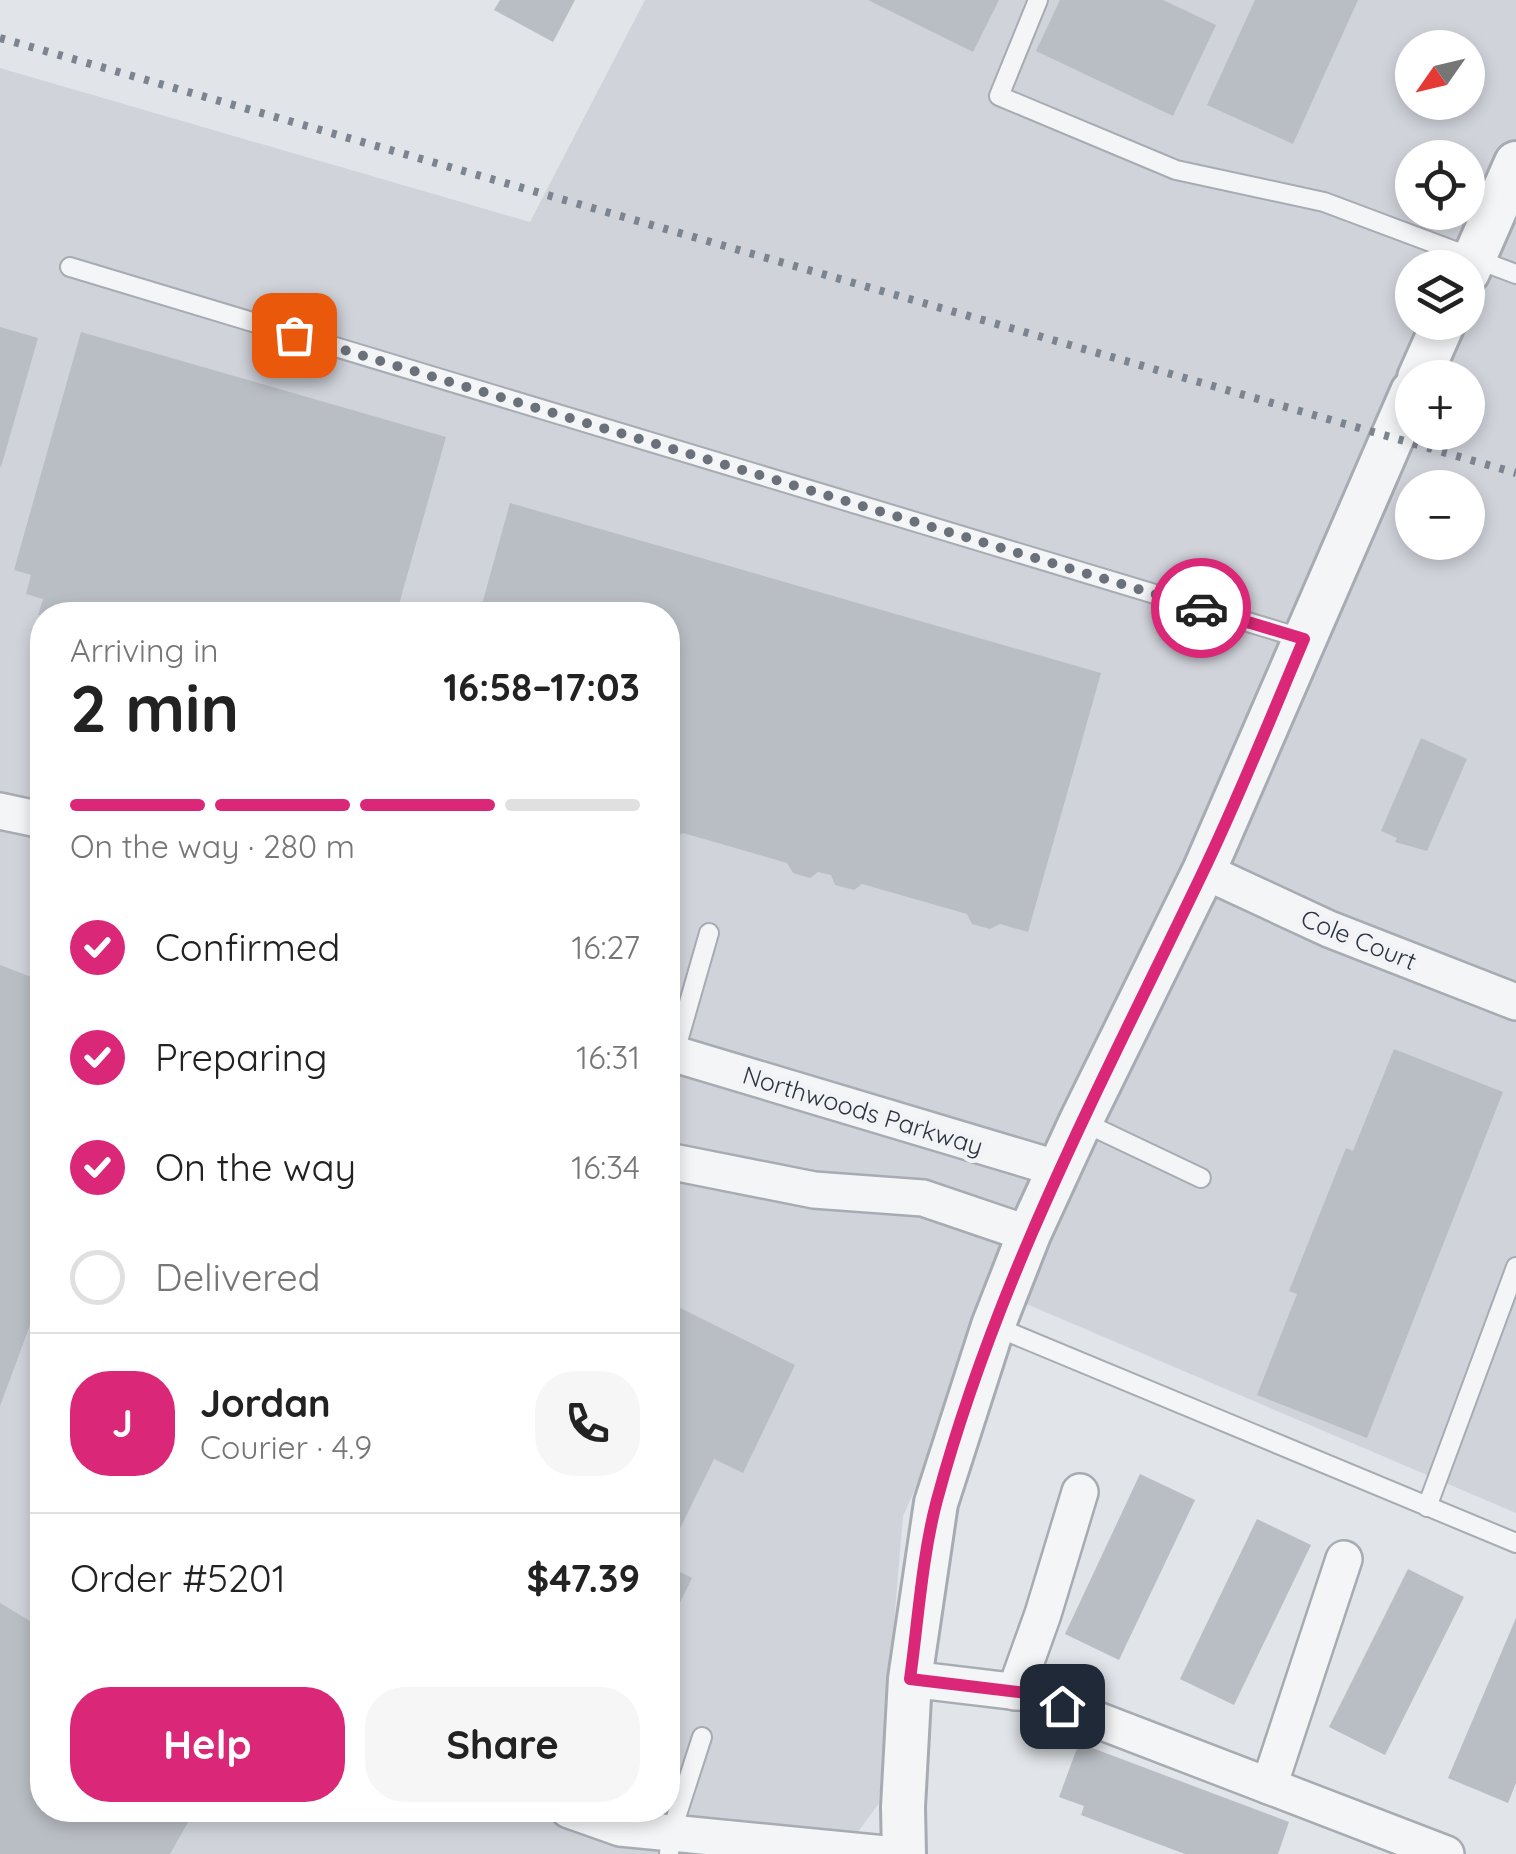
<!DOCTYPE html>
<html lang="en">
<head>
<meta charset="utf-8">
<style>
	body { margin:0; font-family:Quicksand,sans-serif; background:#f6f6f6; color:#222; height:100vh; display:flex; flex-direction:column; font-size:38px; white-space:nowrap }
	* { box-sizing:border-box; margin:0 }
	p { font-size:32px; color:#767676 }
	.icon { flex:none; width:55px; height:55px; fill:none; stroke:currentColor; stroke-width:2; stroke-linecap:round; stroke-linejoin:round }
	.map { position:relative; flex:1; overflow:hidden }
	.sheet { position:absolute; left:30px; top:602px; width:650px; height:1220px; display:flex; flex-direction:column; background:#fff; border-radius:40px; box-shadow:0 5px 15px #0003 }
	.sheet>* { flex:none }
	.needle { width:65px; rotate:236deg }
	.buttons { position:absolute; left:1395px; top:30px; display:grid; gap:20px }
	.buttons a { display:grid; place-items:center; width:90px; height:90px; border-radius:50%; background:#fff; box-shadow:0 5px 15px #0003; font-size:50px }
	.pin { position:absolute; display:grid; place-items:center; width:85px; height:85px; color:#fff; margin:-42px; border-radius:20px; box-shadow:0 5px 15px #0006 }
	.courier { position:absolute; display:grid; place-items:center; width:100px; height:100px; margin:-50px; border:8px solid #db2777; border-radius:50%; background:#fff; color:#222; box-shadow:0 2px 12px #0007 }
	.summary em { font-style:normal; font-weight:700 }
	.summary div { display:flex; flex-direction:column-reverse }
	.summary { display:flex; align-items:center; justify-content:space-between; height:170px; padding:0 40px }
	h1 { font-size:65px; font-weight:700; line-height:75px }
	.bar { display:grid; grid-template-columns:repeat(4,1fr); gap:15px 10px; align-content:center; height:120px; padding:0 40px }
	.bar i { height:12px; border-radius:8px; background:#e0e0e0 }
	.bar .selected { background:#db2777 }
	.bar p { grid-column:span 4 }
	.line { display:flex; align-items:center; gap:25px; padding:0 40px; border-top:2px solid #e0e0e0 }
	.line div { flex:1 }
	.round { display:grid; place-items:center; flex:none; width:105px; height:105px; border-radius:40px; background:#f6f6f6 }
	ol { padding:0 40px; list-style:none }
	li { display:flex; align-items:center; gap:30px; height:110px }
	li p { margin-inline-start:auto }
	li .icon { padding:10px; border-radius:50%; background:#db2777; color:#fff; stroke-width:4 }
	li:last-child { color:#767676 }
	li i { width:55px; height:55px; border:5px solid #e0e0e0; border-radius:50% }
	.cta { display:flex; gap:20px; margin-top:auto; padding:20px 40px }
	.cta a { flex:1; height:115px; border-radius:40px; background:#db2777; color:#fff; font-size:40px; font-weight:700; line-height:115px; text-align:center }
	.cta a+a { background:#f6f6f6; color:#222 }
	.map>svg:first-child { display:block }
	.built { fill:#d0d3da; fill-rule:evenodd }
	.building { fill:#b9bec4 }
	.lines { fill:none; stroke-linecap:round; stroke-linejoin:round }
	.service-casing { stroke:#a7abb2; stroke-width:22 }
	.minor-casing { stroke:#a7abb2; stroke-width:40 }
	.tertiary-casing { stroke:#a7abb2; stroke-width:48 }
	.service { stroke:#f3f5f7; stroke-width:18 }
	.minor { stroke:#f3f5f7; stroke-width:35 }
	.tertiary { stroke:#f3f5f7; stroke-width:42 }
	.rail { stroke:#7c8490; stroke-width:8; stroke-dasharray:5 10; stroke-linecap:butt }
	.done { stroke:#6b717a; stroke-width:10; stroke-dasharray:0 18 }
	.route { stroke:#db2777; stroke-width:12 }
	.labels { text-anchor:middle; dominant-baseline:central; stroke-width:9; stroke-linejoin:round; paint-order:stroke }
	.street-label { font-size:25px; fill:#2b333e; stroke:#f1f3f6 }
</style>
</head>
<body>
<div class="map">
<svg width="1516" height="1854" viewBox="0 0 1516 1854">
	<rect width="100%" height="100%" fill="#e1e4e8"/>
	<path class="built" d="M645,0H1516V1513L1003,1294L903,1516L879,1803L842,1854H0V68L530,222ZM1412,48H1468V102H1412ZM1412,158H1468V212H1412ZM1412,268H1468V322H1412ZM1412,378H1468V432H1412ZM1412,488H1468V542H1412ZM42,615H668V1810H42Z"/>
	<g class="building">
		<path d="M500,0H575L553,42L494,10Z"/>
		<path d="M868,0H999L973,52Z"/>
		<path d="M1060,0H1163L1216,25L1173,116L1036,51Z"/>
		<path d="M1255,0H1358L1293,144L1207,105Z"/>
		<path d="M0,327L38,338L1,467L0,466Z"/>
		<path d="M81,332L446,437L396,615H38L43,599L26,594L31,575L14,570Z"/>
		<path d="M510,503L1101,673L1028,932L1000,924L990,929L972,924L967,914L862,884L854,890L835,885L831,875L818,872L810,878L793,873L787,863L683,833L674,838L668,836V615H479Z"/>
		<path d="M1421,738L1467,759L1427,851L1395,842L1397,838L1381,831Z"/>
		<path d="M0,965L42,981V1293L0,1406Z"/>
		<path d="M1394,1049L1503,1092L1367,1438L1257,1395L1297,1294L1289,1291L1346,1148L1353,1151Z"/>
		<path d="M668,1302L795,1365L743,1473L714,1459L668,1553Z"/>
		<path d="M1140,1474L1195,1500L1119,1660L1065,1634Z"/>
		<path d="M1257,1519L1311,1545L1234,1705L1180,1679Z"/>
		<path d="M668,1566L692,1578L668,1627Z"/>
		<path d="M1408,1569L1464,1597L1385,1755L1329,1727Z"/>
		<path d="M0,1603L42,1628V1810H195L170,1854H0Z"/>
		<path d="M1516,1618V1783L1508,1803L1448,1778Z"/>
		<path d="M1079,1743L1289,1822L1278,1854H1185L1081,1815L1084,1806L1059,1797Z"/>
	</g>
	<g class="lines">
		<g class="service-casing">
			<g id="service">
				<path d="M1038,0L999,96L1176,170L1324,202L1516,274"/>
				<path d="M70,267L1304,639"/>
				<path d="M668,1076L709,933"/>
				<path d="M1081,1121L1201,1178"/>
				<path d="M994,1326L1516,1543"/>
				<path d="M1427,1507L1516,1267"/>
				<path d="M669,1854L671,1833L702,1737"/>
			</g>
		</g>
		<g class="minor-casing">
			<g id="minor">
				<path d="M0,811L42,820"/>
				<path d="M1204,871L1329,929L1516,1002"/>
				<path d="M668,1052L1059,1169"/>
				<path d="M668,1161L814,1190L923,1198L1029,1234"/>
				<path d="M910,1679L1027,1693L1446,1854"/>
				<path d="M1015,1692L1043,1614L1080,1492"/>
				<path d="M1269,1786L1344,1559"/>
				<path d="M569,1810L620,1828L885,1854"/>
			</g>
		</g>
		<g class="tertiary-casing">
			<g id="tertiary">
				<path d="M1468,272L1516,163"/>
				<path d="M1419,378L1444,322"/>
				<path d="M904,1854L903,1807L910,1679L936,1503L993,1326L1029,1234L1081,1121L1204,871L1412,392"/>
			</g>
		</g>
		<use href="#service" class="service"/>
		<use href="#minor" class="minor"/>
		<use href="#tertiary" class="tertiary"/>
		<path class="rail" d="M0,38L1516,473"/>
	</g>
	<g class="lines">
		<path class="done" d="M294,335L1201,608"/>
		<path class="route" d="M1062,1706L1027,1693L910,1679C918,1622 922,1556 937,1500C997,1277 1103,1081 1202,874C1239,797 1271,717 1304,639L1201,608"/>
	</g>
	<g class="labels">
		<g class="street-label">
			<text transform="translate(1359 939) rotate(22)">Cole Court</text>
			<text transform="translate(863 1110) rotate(17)">Northwoods Parkway</text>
		</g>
	</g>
</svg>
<div class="buttons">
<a><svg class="needle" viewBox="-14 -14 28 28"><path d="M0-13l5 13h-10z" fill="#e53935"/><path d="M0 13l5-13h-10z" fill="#767676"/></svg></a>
<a><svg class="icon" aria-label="locate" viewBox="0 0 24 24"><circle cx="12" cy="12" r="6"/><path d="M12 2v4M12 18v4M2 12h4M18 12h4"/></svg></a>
<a><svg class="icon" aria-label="layers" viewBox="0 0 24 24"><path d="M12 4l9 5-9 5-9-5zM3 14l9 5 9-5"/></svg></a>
<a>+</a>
<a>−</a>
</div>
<div class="pin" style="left:294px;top:335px;background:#ea580c"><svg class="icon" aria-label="bag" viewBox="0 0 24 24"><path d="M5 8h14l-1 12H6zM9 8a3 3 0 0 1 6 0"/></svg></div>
<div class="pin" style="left:1062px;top:1706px;background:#1f2937"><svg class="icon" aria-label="home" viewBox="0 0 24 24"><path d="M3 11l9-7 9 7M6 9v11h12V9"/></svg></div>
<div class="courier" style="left:1201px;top:608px"><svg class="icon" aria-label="car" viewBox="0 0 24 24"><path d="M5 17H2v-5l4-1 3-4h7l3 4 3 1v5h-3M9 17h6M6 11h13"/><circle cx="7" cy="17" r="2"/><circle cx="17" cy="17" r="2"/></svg></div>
<section class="sheet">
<div class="summary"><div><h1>2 min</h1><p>Arriving in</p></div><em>16:58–17:03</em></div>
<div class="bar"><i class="selected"></i><i class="selected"></i><i class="selected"></i><i></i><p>On the way · 280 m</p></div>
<ol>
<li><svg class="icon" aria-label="check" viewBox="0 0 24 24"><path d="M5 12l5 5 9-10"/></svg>Confirmed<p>16:27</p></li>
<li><svg class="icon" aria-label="check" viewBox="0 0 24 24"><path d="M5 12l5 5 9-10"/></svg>Preparing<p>16:31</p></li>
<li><svg class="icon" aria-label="check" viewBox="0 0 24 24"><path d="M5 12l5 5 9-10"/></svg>On the way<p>16:34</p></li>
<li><i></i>Delivered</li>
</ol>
<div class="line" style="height:180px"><b class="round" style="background:#db2777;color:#fff">J</b><div><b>Jordan</b><p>Courier · 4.9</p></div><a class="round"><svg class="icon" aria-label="phone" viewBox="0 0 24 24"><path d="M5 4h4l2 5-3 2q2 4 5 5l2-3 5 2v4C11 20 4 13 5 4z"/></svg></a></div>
<div class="line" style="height:130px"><div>Order #5201</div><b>$47.39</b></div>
<div class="cta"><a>Help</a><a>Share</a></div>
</section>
</div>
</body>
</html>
